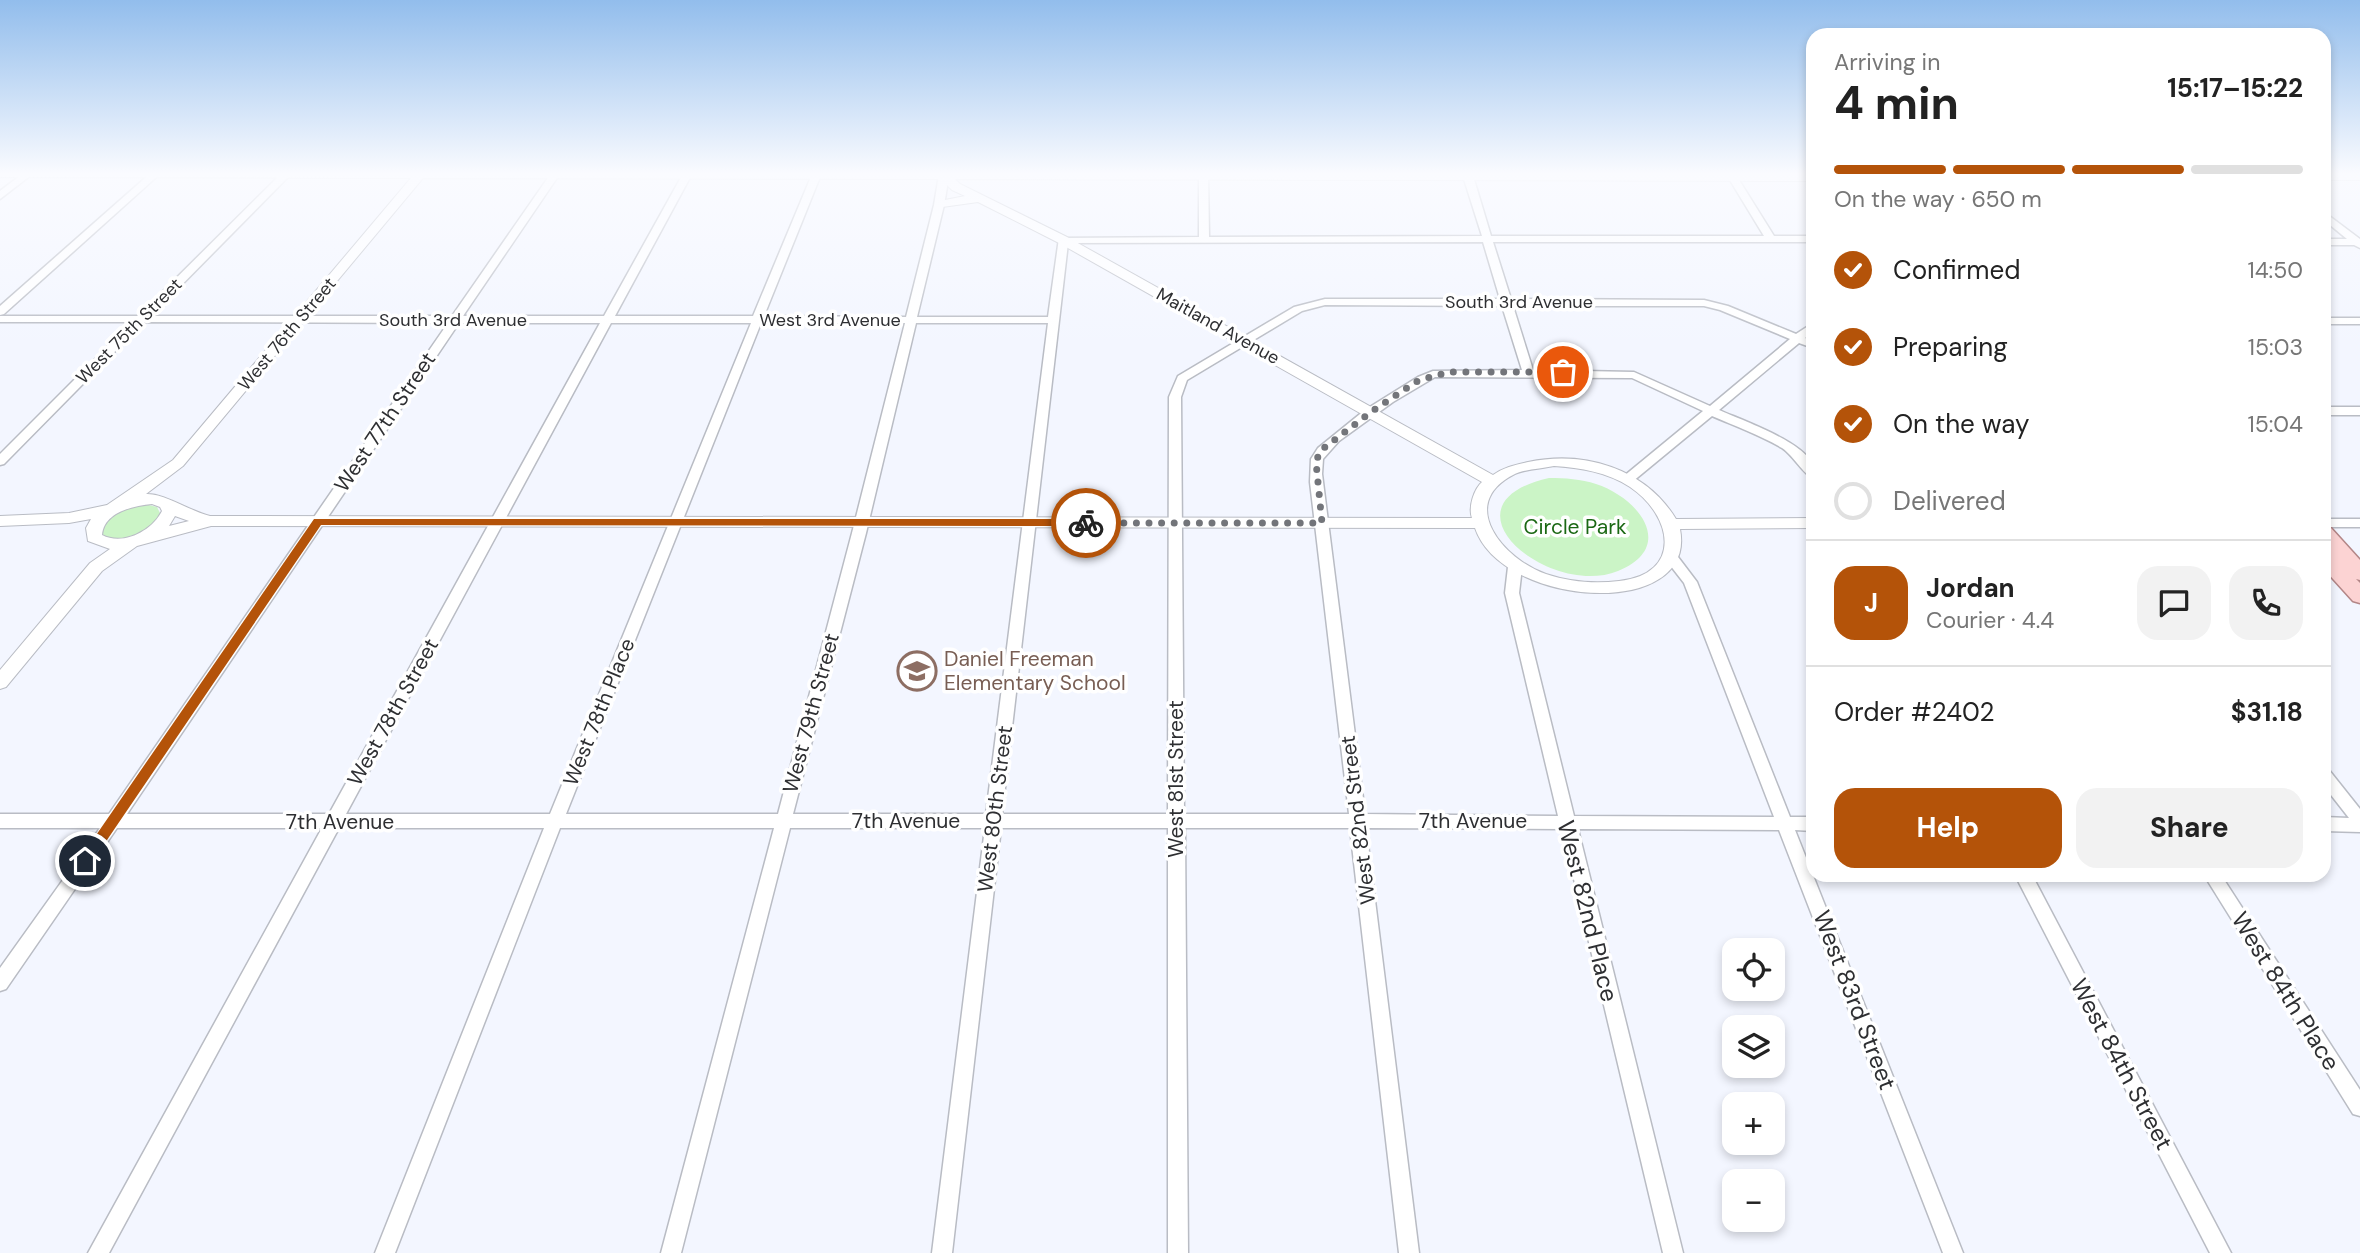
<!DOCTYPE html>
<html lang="en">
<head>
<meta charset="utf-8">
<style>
	body { margin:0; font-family:"DM Sans",sans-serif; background:#f2f2f2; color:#222; height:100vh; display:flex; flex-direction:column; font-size:26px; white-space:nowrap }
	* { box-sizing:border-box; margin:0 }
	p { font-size:23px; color:#767676 }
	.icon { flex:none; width:38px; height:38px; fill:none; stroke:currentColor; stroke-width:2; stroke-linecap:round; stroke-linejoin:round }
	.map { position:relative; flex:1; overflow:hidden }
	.side { position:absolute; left:1806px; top:28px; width:525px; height:854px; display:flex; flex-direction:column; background:#fff; border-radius:21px; box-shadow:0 4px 10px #0003 }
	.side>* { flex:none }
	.tools { position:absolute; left:1722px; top:938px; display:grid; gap:14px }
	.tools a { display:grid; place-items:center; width:63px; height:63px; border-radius:14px; background:#fff; box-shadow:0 4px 10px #0003; font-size:35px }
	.pin { position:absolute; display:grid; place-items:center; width:60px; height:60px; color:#fff; margin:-30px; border:4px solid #fff; border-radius:50%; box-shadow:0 2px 7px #0007 }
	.courier { position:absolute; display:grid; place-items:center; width:70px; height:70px; margin:-35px; border:5px solid #b45309; border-radius:50%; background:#fff; color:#222; box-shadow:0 2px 9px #0007 }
	.summary em { font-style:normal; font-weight:700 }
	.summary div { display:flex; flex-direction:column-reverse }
	.summary { display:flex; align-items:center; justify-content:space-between; height:119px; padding:0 28px }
	h1 { font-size:46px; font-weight:700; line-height:52px }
	.bar { display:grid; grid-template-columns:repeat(4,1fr); gap:10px 7px; align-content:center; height:84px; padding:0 28px }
	.bar i { height:9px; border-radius:5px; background:#e0e0e0 }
	.bar .on { background:#b45309 }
	.bar p { grid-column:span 4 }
	.line { display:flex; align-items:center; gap:18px; padding:0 28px; border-top:2px solid #e0e0e0 }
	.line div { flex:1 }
	.round { display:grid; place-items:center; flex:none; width:74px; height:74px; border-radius:21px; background:#f2f2f2 }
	ol { padding:0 28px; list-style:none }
	li { display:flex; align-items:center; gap:21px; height:77px }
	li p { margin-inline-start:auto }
	li .icon { padding:7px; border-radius:50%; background:#b45309; color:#fff; stroke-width:4 }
	li:last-child { color:#767676 }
	li i { width:38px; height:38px; border:4px solid #e0e0e0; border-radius:50% }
	.primary-button { display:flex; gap:14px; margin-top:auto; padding:14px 28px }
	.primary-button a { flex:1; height:80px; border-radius:21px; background:#b45309; color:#fff; font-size:28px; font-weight:700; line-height:80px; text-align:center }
	.primary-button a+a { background:#f2f2f2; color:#222 }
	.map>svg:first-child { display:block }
	.green { fill:#cbf4c6 }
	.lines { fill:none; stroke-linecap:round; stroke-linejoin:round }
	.minor-casing { stroke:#b9bcc4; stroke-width:3 }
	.tertiary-casing { stroke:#b9bcc4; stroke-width:2 }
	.primary-casing { stroke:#b38687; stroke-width:3 }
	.minor { fill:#fff; fill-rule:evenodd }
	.tertiary { fill:#fff; fill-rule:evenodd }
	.primary { fill:#fcd3d3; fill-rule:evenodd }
	.route { fill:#b45309 }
	.done { stroke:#73757a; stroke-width:7; stroke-dasharray:0 12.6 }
	.labels { text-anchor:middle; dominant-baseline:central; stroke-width:7; stroke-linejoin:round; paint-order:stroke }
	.far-street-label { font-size:18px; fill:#2e2f32; stroke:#fff }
	.street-label { font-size:21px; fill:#2e2f32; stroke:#fff }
	.park-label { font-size:21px; fill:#1b6814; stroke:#fff }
	.education-label { font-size:21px; fill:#785e54; stroke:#fff; text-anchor:start }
	.near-street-label { font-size:24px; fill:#2e2f32; stroke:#fff }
</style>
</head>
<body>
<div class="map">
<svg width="2360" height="1253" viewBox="0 0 2360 1253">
	<rect width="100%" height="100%" fill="#f3f6ff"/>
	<g class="green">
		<path d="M1549,478C1565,478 1581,479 1596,484C1639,498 1677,547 1618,571C1549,599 1434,504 1549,478Z"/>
		<path d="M149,505L157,507L161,515C153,534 117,548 101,533C104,513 132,505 149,505Z"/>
	</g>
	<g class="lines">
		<g class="minor-casing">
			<g id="minor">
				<path d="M25,172H35L0,199V191Z"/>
				<path d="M152,172H162L4,314L0,315V306Z"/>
				<path d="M283,172H293L151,316H452L552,172H561L463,316H604L684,172H693L615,316H753L813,172H822L764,316L906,317L934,205L939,175L944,172L949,175L944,205L917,317H1048L1059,238L1199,237V172H1208L1209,237L1482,236L1463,176L1468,173L1473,176L1491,236H1764L1725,172H1734L1774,236H1813V242H1493L1511,299L1704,300L1728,306L1796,334L1813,323V332L1805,338L1813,341V348L1799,343L1719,410C1741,420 1808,443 1813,467C1814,470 1813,474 1813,478C1803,474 1794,456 1782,448C1760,435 1735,426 1712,416L1632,482H1624L1622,479L1624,476L1703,411L1632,378L1435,377L1393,402L1339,441L1323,459L1322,474L1365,814L1558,816L1505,593L1508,567L1515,562L1522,567L1519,593L1574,816L1774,817L1684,583L1663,556L1665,553H1675L1697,582L1790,817H1813V831L1795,830L1963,1253H1943L1779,830L1578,829L1683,1253H1663L1562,829L1366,828L1419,1253H1399L1350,828H1185L1188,1253H1168V828H1001L952,1253H932L985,828H790L681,1253H661L774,828H560L395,1253H375L544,828H339L109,1253H88L322,828H117L6,989L0,991V968L100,828H0V814H109L448,323L144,322L4,464L0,465V454L132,322H0V316H138ZM1483,242L1500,299H1325L1294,307L1178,376L1169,397L1168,814H1002L1068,243ZM1325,305L1502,306L1522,370L1433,371L1418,377L1365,410L1318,448L1311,459L1310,482L1349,814H1184L1181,397L1187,380L1302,311ZM1513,306H1704L1720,310L1790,339L1710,406L1634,372L1533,370ZM459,323H600L329,814H127ZM611,323H751L550,814H346ZM761,323H905L852,533L778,814H566ZM916,323H1048L986,814H793L866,533Z"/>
				<path d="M2324,212L2360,239V248L2354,245H2324V239H2347L2324,220Z"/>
				<rect x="2324" y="318" width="36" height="6"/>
				<rect x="2324" y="407" width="36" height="8"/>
				<rect x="2324" y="519" width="36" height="8"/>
				<path d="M2324,768L2329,770L2360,809V832L2324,831V817L2349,818L2324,786Z"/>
				<path d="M2015,875H2032L2231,1253H2210Z"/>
				<path d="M2204,875H2221L2360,1090V1116L2353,1114Z"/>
			</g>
		</g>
		<g class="tertiary-casing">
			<g id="tertiary">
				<path d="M0,172L1813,173V181L955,179L960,184L1067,237L1493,475C1504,467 1515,465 1528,462C1584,450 1645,468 1676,519L1813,518V528L1680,529C1698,621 1502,608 1475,528L211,526L137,546L102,571L6,687L0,689V670L90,563L110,549L88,541L86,528L91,519L69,523L0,526V516L69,513L107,505L173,460L411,178L0,177ZM423,178L941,179L952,190L965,196L935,202V208L978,202L1059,243L1482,482C1474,489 1468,507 1472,518L210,516C190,511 164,493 146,494L183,466ZM1554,466C1581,468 1607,472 1630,487C1673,516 1683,574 1619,581C1595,584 1570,582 1546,574C1505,560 1456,505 1513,475C1524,469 1541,469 1554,466ZM152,504L160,507L162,511C152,531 123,546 102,535C104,512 133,506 152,504ZM175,516L189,521L169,526Z"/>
				<rect x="2324" y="172" width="36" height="8"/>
			</g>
		</g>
		<g class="primary-casing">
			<path id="primary" d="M2324,526L2331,528L2360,560V580L2356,579L2360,583V603L2353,601L2324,569V549L2329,550L2324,545Z"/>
		</g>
		<use href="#minor" class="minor"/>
		<use href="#tertiary" class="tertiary"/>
		<use href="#primary" class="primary"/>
	</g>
	<linearGradient id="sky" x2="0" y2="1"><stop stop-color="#92bdec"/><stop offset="0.5" stop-color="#fafbff"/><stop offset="1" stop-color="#fafbff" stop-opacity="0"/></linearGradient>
	<rect width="2360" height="347" fill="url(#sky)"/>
	<path class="route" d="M314,519H1086L1092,523L1086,526L321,525L90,865H81V857Z"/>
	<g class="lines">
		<path class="done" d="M1086,523H1322L1316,462L1320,451L1371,412L1419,380L1450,372H1563"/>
	</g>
	<defs>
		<g id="school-ring" transform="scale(2.0125)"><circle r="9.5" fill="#fff" stroke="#8d6e63" stroke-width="1.5"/><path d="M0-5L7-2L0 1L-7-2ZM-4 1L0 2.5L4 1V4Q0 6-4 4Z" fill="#8d6e63"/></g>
	</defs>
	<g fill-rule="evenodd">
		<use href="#school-ring" x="917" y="671"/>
	</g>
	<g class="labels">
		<g class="far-street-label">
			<text x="1519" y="302">South 3rd Avenue</text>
			<text x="453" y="320">South 3rd Avenue</text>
			<text x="830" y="320">West 3rd Avenue</text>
			<text transform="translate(1218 326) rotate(29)">Maitland Avenue</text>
			<text transform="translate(129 331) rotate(-45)">West 75th Street</text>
			<text transform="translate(287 334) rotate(-50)">West 76th Street</text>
		</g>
		<g class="street-label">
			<text transform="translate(385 422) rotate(-56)">West 77th Street</text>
			<text transform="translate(393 712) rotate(-61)">West 78th Street</text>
			<text transform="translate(599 712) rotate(-68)">West 78th Place</text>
			<text transform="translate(811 713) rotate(-75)">West 79th Street</text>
			<text transform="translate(1176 779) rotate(-90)">West 81st Street</text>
			<text transform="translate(995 809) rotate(-83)">West 80th Street</text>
			<text transform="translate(1358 820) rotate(-97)">West 82nd Street</text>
			<text x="906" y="821">7th Avenue</text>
			<text x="1473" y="821">7th Avenue</text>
			<text x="340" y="822">7th Avenue</text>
		</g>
		<g class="park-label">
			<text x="1575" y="527">Circle Park</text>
		</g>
		<g class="education-label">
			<text x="944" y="659">Daniel Freeman<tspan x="944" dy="24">Elementary School</tspan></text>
		</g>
		<g class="near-street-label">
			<text transform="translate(1588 911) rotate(76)">West 82nd Place</text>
			<text transform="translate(2286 991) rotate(58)">West 84th Place</text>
			<text transform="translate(1855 1000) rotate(69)">West 83rd Street</text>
			<text transform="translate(2122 1064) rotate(62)">West 84th Street</text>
		</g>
	</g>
</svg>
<div class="tools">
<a><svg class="icon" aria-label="locate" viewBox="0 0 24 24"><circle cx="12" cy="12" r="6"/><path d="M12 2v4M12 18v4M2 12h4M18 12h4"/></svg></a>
<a><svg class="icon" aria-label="layers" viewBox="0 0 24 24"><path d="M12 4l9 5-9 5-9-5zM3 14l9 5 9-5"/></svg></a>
<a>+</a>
<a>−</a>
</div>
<div class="pin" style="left:1563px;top:372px;background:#ea580c"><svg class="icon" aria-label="bag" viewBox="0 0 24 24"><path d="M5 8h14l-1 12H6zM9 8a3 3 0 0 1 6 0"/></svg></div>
<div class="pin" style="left:85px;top:861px;background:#1f2937"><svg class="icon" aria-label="home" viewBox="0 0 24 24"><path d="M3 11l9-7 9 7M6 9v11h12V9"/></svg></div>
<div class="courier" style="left:1086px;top:523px"><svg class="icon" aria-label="bike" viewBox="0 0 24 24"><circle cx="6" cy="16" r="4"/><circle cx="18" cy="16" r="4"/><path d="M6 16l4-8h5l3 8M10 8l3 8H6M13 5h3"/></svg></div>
<section class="side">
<div class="summary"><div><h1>4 min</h1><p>Arriving in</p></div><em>15:17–15:22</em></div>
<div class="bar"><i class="on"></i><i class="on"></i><i class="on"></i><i></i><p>On the way · 650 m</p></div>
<ol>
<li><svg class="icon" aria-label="check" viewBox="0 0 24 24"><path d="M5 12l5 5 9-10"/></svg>Confirmed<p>14:50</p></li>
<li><svg class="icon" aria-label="check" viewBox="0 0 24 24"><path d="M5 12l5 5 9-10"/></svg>Preparing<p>15:03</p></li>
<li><svg class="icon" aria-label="check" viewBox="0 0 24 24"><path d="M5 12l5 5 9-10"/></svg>On the way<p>15:04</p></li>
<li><i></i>Delivered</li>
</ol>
<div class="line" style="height:126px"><b class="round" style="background:#b45309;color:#fff">J</b><div><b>Jordan</b><p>Courier · 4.4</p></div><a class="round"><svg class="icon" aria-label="chat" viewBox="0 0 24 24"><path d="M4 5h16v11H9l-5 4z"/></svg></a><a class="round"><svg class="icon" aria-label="phone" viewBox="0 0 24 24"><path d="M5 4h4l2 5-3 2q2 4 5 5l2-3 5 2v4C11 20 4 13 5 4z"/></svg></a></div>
<div class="line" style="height:91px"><div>Order #2402</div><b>$31.18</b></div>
<div class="primary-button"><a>Help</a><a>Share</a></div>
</section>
</div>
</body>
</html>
